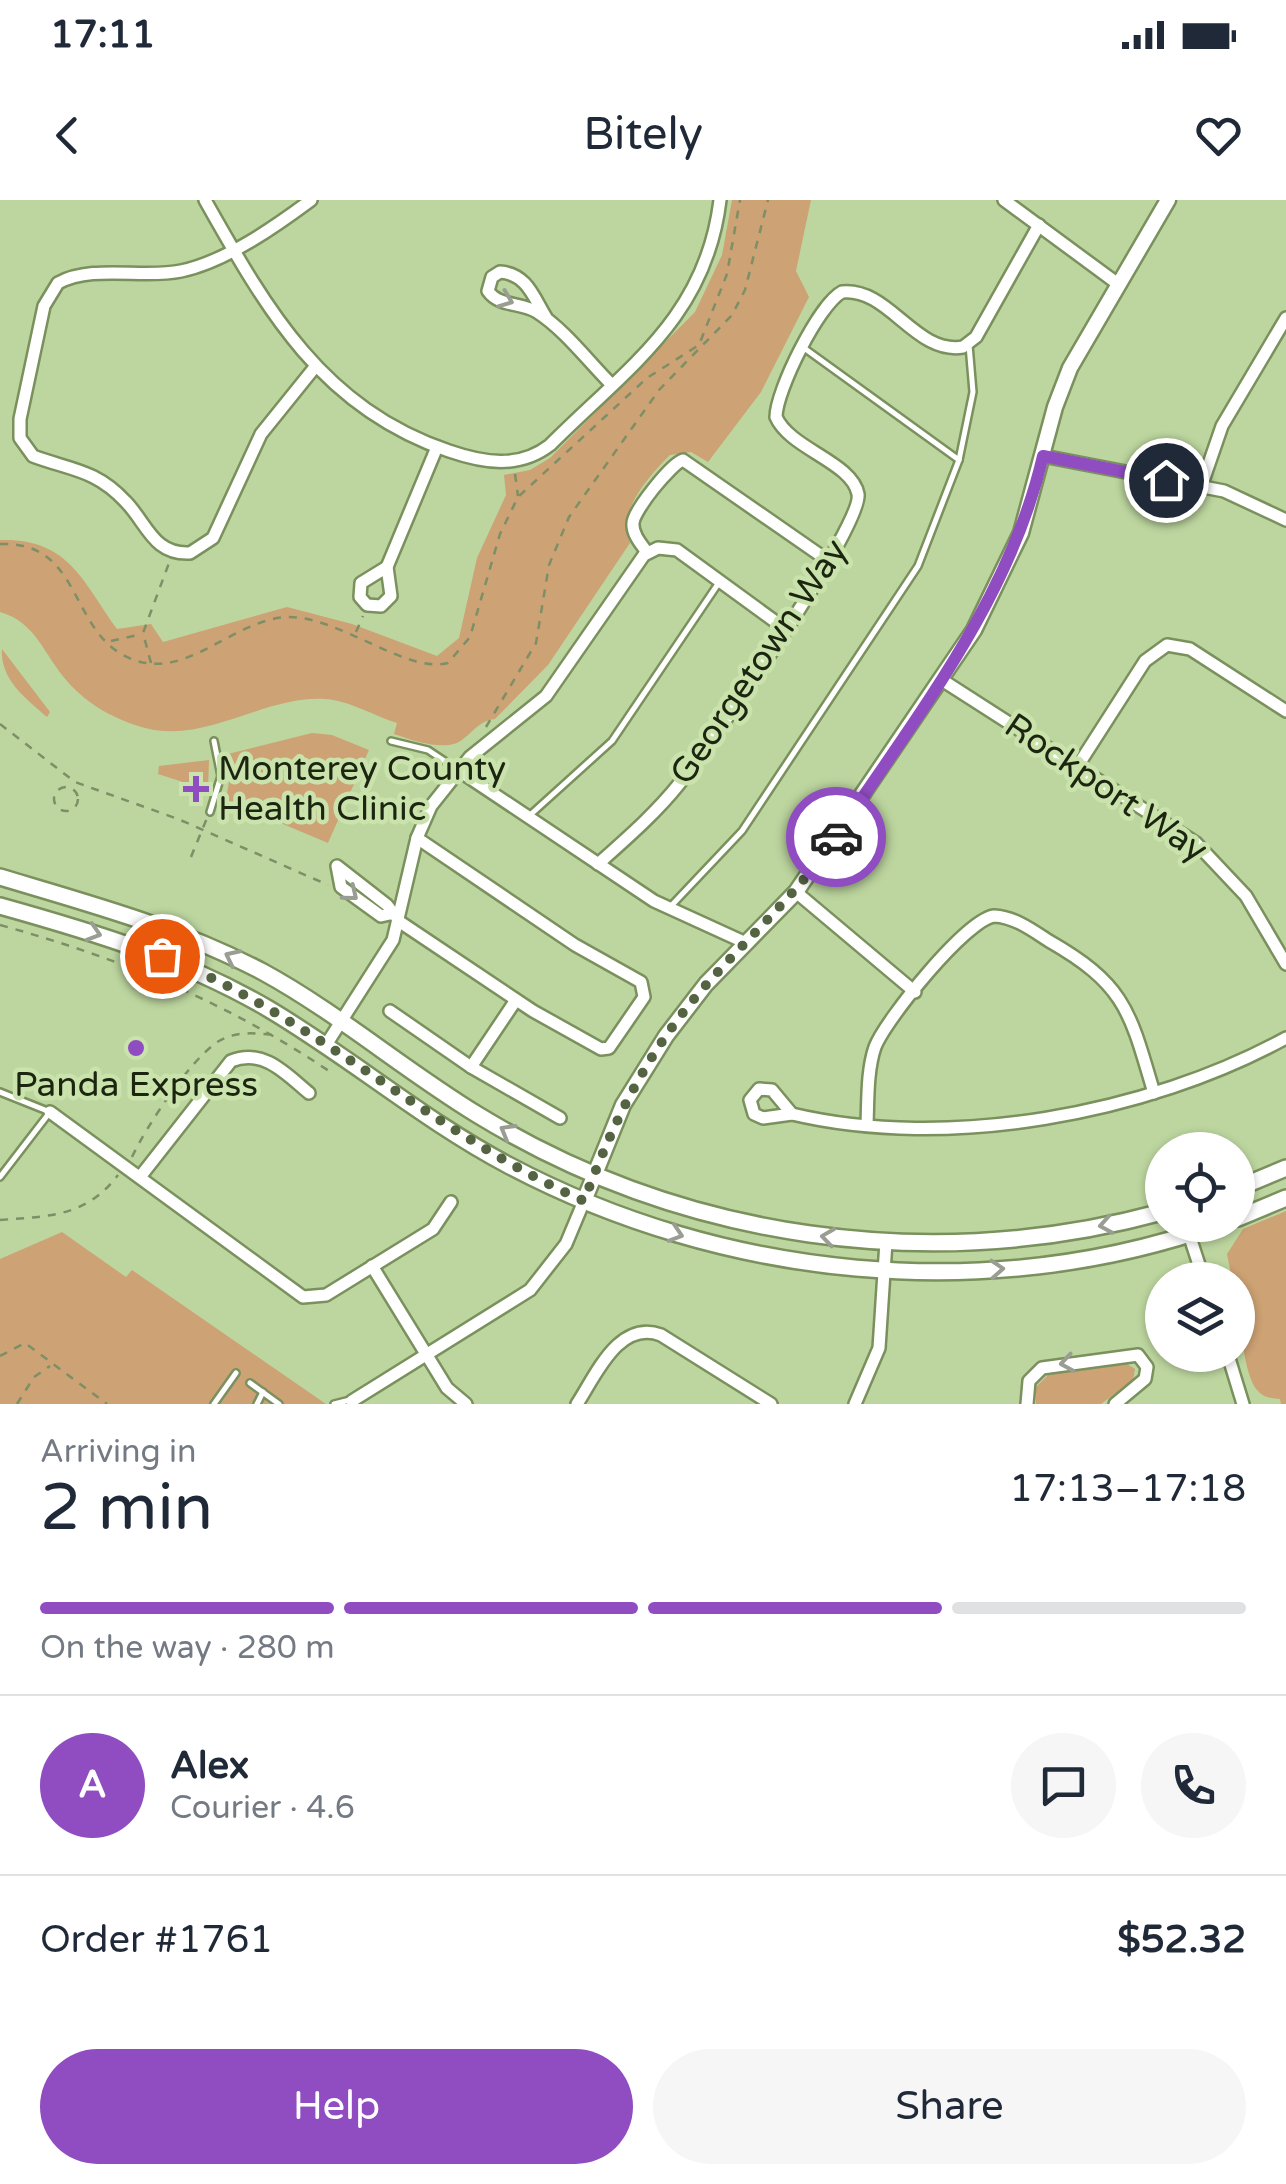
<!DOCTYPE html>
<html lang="en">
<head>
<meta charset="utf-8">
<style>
	body { margin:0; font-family:"Varela Round",sans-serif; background:#f6f6f7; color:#1f2937; height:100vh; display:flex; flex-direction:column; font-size:38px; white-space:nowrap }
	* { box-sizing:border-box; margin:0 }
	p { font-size:32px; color:#747a83 }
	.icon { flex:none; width:55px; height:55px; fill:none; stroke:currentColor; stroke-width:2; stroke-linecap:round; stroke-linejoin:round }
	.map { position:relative; height:1204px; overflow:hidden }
	.side { display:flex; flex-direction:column; background:#fff; flex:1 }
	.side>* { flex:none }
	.tools { position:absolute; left:1145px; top:932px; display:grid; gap:20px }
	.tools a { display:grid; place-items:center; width:110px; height:110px; border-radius:50%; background:#fff; box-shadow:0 2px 8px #0004; font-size:50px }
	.pin { position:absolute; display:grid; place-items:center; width:85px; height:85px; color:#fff; margin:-42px; border:5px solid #fff; border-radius:50%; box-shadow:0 2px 10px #0007 }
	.courier { position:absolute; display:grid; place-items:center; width:100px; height:100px; margin:-50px; border:8px solid #904dc2; border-radius:50%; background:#fff; color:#222; box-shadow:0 2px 12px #0007 }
	.headline em { font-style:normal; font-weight:600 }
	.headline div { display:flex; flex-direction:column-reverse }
	.headline { display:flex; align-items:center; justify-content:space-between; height:170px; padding:0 40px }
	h1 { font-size:65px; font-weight:600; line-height:75px }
	.bar { display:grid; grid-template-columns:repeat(4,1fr); gap:15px 10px; align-content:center; height:120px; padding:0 40px }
	.bar i { height:12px; border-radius:8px; background:#e0e1e3 }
	.bar .current { background:#904dc2 }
	.bar p { grid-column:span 4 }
	.line { display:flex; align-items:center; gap:25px; padding:0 40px; border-top:2px solid #e0e1e3 }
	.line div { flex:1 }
	.round { display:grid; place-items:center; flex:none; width:105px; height:105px; border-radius:52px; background:#f6f6f7 }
	.button { display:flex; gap:20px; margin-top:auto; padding:20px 40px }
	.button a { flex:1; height:115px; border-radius:60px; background:#904dc2; color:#fff; font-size:40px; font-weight:600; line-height:115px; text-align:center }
	.button a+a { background:#f6f6f7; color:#1f2937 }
	.status { display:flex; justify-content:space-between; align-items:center; height:70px; padding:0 50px; background:#fff; direction:ltr }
	.status svg { height:28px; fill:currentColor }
	header { display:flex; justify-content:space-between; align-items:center; height:130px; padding:0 40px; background:#fff; font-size:45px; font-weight:600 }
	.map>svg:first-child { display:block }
	.green { fill:#cda274 }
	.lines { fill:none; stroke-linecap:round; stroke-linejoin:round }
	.service-casing { stroke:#7a905d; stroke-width:10 }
	.minor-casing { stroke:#7a905d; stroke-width:16 }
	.tertiary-casing { stroke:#7a905d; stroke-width:19 }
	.secondary-casing { stroke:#7a905d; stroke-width:20 }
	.path { stroke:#7d8f66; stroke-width:2.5; stroke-dasharray:8 8; stroke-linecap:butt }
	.service { stroke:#fff; stroke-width:5 }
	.minor { stroke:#fff; stroke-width:11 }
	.tertiary { stroke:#fff; stroke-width:14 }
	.secondary { stroke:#fff; stroke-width:15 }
	.oneway { stroke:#999d93 }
	.done { stroke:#546342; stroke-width:10; stroke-dasharray:0 18 }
	.route { stroke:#904dc2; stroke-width:12 }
	.poi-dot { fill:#904dc2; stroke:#cae3ac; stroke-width:4 }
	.labels { text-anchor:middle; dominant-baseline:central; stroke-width:9; stroke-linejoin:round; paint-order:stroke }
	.street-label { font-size:35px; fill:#1c2510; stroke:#cae3ac }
	.poi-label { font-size:35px; fill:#1c2510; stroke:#cae3ac; text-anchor:start }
</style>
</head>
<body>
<div class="status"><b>17:11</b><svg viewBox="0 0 49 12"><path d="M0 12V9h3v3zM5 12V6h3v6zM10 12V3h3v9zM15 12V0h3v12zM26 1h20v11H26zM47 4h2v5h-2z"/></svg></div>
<header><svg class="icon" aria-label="back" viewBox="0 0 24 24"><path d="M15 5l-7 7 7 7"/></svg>Bitely<svg class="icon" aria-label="heart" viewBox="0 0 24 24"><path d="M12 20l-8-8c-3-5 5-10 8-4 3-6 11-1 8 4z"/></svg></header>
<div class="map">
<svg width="1286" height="1204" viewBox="0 0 1286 1204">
	<rect width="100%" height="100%" fill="#bdd69f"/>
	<g class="green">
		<path d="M732,0H811L796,71L809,97L761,192L708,262L691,252L670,255C648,277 616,313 630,343L548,465L495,519C479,521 474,531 462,540C446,552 414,541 394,534L397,523C374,516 349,500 324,499C263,496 206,544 145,528C114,519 88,505 67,481C44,455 36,422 0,412V340C68,338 82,380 117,429L151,424L163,442L287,407L352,424L437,456L459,438L477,358L506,295L504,275L530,270L550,258L695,112L722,55Z"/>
		<path d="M2,449L50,512L47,517C25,498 0,479 2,449Z"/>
		<path d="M312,533L332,535L369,550L328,643L226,600L230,575L228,554Z"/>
		<path d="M209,560L208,590L158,574L159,566Z"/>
		<path d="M1286,1011V1204H1281L1280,1199C1272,1198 1264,1198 1258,1191C1242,1175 1238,1103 1238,1080H1232L1227,1054L1243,1029Z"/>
		<path d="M62,1032L126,1077L132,1070L326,1204H0V1059Z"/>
		<path d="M1124,1162L1135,1169L1133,1180L1101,1204H1036V1187L1048,1175Z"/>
	</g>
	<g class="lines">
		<g class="service-casing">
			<g id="service">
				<path d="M804,148L959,260"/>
				<path d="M391,541L428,550L455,568"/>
				<path d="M210,612L221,576L214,541"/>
				<path d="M529,616L612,541L718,384"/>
				<path d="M671,706L742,631L918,366L959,260L973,192L969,145"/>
				<path d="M0,892L50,912L0,977"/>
				<path d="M250,1183L279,1204"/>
				<path d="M214,1204L236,1173"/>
				<path d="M257,1204L263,1192"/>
				<path d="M334,1204L350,1200"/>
			</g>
		</g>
		<g class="minor-casing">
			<g id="minor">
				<path d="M205,0C267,110 322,208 449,251C484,263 519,269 550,245C628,167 706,117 720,0"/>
				<path d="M311,0C276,26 225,62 181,71C143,79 93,64 58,83L44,106L20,219V238L33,256C70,270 95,269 125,301C147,323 153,355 190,353L213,338L261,234L315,167"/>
				<path d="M1004,0L1118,84"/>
				<path d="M547,119C534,99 528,74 500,72L492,77L488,91C499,107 521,102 537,112C565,130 588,161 611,184"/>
				<path d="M1043,256L1224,291L1286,320"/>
				<path d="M1201,287L1222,226L1286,118"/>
				<path d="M647,352C641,344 632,334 633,323C634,310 671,264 683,260L830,362"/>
				<path d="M387,367L437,247"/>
				<path d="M387,367L391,396L381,406L367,405L360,397L361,383Z"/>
				<path d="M942,480L1196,643L1246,696L1286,764"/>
				<path d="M1077,567L1145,461L1167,445L1190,449L1286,511"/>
				<path d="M458,570L654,701L746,743"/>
				<path d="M598,664C626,639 656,613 679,584C708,548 864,324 858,294C852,262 790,249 776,217C776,191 819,104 842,92C889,87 915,155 963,147L976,137L1039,25"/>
				<path d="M796,692L915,792"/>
				<path d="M390,714L381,716L341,687L337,666L387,705L400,722L533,811L601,849L609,848L644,797L641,782L575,745L417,638"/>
				<path d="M516,800L471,867L560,918"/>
				<path d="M390,811L471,867"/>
				<path d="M326,845L393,740L417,638L431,606L470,557L546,496L644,355L658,348L677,350L784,428"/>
				<path d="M759,889L772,890L792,914L763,918L754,914L750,900Z"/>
				<path d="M50,912L303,1097L326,1095L433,1029L451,1002"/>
				<path d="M792,914C948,951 1147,914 1286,838"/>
				<path d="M867,924C868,900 867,870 875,847C886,819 966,720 994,716C1015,717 1032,730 1049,741C1126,785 1130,812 1154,893"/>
				<path d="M140,977L231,861C264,848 286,874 309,893"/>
				<path d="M1186,1025L1204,1080"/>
				<path d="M372,1066L447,1188L466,1204"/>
				<path d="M1228,1155L1243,1204"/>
				<path d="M352,1201L530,1090L566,1044L584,1001"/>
				<path d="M577,1204C596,1175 619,1119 661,1135L771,1204"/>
				<path d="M855,1204L879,1148L886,1042"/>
				<path d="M1027,1204L1029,1181L1042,1168L1138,1155L1147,1167L1145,1179L1115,1204"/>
			</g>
		</g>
		<g class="tertiary-casing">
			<path id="tertiary" d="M584,1001L623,905L666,836L706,784L796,692L974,430L1021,333L1055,207L1070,168L1168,0"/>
		</g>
		<g class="secondary-casing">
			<g id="secondary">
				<path d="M0,677C90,704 180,728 263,772C338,813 404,870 478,915C683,1040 930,1075 1162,1012"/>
				<path d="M0,706C93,732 183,759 267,808C350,857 423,920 508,965C723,1079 986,1106 1217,1025"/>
				<path d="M1238,988L1286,968"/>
				<path d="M1238,1018L1286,998"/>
			</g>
		</g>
		<g class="path">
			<path d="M515,274L518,296"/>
			<path d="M0,344C80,341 69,425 123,455C183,488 231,418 289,417C341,417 406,474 448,463L470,437L500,334L518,297L647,178L699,145L727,74L740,0"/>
			<path d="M356,432L363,416"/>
			<path d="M111,441L142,434"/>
			<path d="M151,463L143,433L169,363"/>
			<path d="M0,524L75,582L178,619L328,685"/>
			<path d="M486,527L536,443L549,365L569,317L659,190L732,115L745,90L768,0"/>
			<circle cx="66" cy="599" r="12"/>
			<path d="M191,657L207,618"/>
			<path d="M0,725C120,758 226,802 329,871"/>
			<path d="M132,957C146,927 191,858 219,841C236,831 254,833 274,835"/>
			<path d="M0,1020C50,1016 86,1017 118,975"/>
			<path d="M0,1156L25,1143L107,1204"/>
			<path d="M17,1204L34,1177L50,1166"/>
		</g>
		<use href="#service" class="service"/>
		<use href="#minor" class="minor"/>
		<use href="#tertiary" class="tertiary"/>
		<use href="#secondary" class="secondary"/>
	</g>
	<defs><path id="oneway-chevron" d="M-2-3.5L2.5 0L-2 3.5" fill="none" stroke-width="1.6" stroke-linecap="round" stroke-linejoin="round" transform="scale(2.5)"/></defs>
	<g class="oneway">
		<use href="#oneway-chevron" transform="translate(506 100) rotate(21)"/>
		<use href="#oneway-chevron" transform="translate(351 694) rotate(39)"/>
		<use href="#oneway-chevron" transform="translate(94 733) rotate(17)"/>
		<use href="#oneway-chevron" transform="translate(232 757) rotate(-154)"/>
		<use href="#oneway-chevron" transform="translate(507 931) rotate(-150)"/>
		<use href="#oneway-chevron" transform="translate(1106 1025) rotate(170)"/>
		<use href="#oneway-chevron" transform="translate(676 1034) rotate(18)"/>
		<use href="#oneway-chevron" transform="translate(828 1037) rotate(-172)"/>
		<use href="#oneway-chevron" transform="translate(997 1069) rotate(-4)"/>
		<use href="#oneway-chevron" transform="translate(1067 1163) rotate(171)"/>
	</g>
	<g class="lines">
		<path class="done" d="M162,756C314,816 433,934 584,1001C611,928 643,860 694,799C740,744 795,698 836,637"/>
		<path class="route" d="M836,637C917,515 1009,401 1043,256L1166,280"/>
	</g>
	<g class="poi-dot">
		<path d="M191 574h10v10h10v10h-10v10h-10v-10h-10v-10h10z"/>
		<circle cx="136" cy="848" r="10"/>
	</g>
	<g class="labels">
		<g class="street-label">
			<text transform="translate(759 462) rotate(-56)">Georgetown Way</text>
			<text transform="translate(1106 588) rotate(34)">Rockport Way</text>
		</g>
		<g class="poi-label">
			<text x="218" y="569">Monterey County<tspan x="218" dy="40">Health Clinic</tspan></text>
			<text x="136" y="885" text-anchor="middle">Panda Express</text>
		</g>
	</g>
</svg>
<div class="tools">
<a><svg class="icon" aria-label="locate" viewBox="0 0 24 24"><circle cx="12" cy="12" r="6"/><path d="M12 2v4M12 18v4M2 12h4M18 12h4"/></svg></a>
<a><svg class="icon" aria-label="layers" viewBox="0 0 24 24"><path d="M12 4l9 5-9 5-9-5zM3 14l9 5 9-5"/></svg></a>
</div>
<div class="pin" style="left:162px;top:756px;background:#ea580c"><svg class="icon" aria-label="bag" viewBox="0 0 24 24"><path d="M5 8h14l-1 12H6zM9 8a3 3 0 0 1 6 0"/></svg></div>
<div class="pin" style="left:1166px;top:280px;background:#1f2937"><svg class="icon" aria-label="home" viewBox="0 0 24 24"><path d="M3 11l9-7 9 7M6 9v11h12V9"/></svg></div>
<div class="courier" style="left:836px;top:637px"><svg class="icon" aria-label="car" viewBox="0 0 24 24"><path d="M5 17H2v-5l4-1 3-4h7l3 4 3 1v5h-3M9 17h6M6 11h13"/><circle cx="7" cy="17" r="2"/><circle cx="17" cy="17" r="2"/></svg></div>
</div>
<section class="side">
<div class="headline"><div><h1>2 min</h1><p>Arriving in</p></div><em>17:13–17:18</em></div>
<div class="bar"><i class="current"></i><i class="current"></i><i class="current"></i><i></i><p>On the way · 280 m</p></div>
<div class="line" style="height:180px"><b class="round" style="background:#904dc2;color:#fff">A</b><div><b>Alex</b><p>Courier · 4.6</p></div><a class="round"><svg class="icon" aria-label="chat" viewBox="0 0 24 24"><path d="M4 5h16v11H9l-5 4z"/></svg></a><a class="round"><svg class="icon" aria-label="phone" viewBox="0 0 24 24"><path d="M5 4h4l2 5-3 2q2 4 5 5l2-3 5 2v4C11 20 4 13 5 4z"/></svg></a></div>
<div class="line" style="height:130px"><div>Order #1761</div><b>$52.32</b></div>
<div class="button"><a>Help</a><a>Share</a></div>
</section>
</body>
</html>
